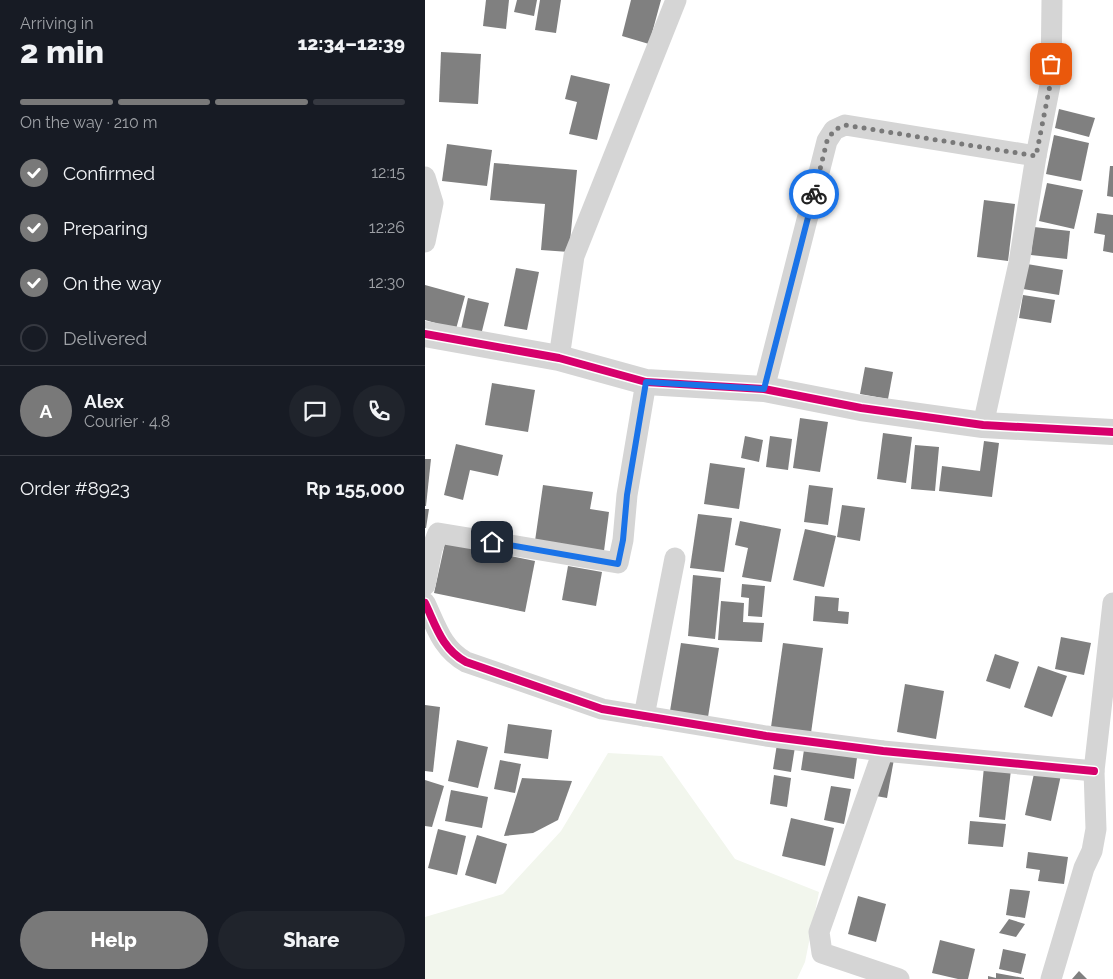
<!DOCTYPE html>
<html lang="en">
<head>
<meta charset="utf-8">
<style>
	body { margin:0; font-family:Raleway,sans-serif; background:#20242c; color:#f1f3f6; height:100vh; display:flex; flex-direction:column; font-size:19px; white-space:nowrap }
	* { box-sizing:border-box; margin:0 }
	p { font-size:16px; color:#9ea1a6 }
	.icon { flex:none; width:28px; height:28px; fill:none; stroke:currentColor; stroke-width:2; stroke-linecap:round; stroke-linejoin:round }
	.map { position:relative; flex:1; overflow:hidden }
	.sheet { display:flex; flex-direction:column; background:#171b24; width:425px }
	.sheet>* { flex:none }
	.pin { position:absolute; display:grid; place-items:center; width:42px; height:42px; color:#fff; margin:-21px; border-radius:10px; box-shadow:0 2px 8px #0006 }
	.courier { position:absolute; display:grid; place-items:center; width:50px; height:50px; margin:-25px; border:4px solid #1a73e8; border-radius:50%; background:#fff; color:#222; box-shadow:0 1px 6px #0007 }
	.summary em { font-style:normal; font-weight:800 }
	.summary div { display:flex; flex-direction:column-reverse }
	.summary { display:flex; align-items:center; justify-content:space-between; height:85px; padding:0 20px }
	h1 { font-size:32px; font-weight:800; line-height:38px }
	.bar { display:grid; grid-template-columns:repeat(4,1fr); gap:8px 5px; align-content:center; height:60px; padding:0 20px }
	.bar i { height:6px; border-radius:4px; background:#363941 }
	.bar .current { background:#797979 }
	.bar p { grid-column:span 4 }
	.line { display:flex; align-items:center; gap:12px; padding:0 20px; border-top:1px solid #363941 }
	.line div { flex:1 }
	.round { display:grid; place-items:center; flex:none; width:52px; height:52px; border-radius:26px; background:#20242c }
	ol { padding:0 20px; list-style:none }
	li { display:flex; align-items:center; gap:15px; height:55px }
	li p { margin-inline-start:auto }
	li .icon { padding:5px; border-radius:50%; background:#797979; color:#fff; stroke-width:4 }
	li:last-child { color:#9ea1a6 }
	li i { width:28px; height:28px; border:2px solid #363941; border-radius:50% }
	.action { display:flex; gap:10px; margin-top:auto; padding:10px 20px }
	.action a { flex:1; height:58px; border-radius:30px; background:#797979; color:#fff; font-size:20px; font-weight:800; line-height:58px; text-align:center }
	.action a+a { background:#20242c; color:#f1f3f6 }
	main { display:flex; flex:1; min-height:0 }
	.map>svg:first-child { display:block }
	.green { fill:#f2f6ed }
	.building { fill:#808080 }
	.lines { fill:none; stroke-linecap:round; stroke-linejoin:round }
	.minor { stroke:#d5d5d5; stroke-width:21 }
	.tertiary { stroke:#d5d5d5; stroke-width:26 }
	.cycleway-casing { stroke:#fff; stroke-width:11 }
	.cycleway { stroke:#d6006c; stroke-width:8 }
	.done { stroke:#797979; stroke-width:5; stroke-dasharray:0 9 }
	.route { stroke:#1a73e8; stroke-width:6 }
</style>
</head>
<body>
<main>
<section class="sheet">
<div class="summary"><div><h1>2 min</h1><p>Arriving in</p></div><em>12:34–12:39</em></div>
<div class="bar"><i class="current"></i><i class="current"></i><i class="current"></i><i></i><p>On the way · 210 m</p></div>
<ol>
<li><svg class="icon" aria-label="check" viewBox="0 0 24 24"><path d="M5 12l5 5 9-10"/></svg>Confirmed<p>12:15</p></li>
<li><svg class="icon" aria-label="check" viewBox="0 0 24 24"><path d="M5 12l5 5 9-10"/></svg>Preparing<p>12:26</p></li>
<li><svg class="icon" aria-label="check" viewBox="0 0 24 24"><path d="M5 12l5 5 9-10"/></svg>On the way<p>12:30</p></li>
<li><i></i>Delivered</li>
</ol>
<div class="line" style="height:90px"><b class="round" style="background:#797979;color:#fff">A</b><div><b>Alex</b><p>Courier · 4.8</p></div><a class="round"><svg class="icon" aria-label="chat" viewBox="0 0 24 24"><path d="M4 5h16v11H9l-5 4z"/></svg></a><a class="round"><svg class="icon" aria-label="phone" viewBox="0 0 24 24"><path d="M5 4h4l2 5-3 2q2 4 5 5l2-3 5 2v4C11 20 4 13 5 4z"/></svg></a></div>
<div class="line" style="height:65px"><div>Order #8923</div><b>Rp 155,000</b></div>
<div class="action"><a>Help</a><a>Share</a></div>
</section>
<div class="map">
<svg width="688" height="979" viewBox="0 0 688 979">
	<rect width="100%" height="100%" fill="#fff"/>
	<path class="green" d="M183,753L237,756L310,859L394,892L380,962L372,979H0V917L78,894L136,831Z"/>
	<g class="building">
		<path d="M61,0H84L81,29L58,26Z"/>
		<path d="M92,0H112L109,16L89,12Z"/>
		<path d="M115,0H136L131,33L110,30Z"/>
		<path d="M206,0H236L224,44L197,36Z"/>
		<path d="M16,52L56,54L53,104L14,102Z"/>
		<path d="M146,75L185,84L172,140L144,134L152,102L140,99Z"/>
		<path d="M634,109L670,118L664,137L630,128Z"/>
		<path d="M629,135L664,143L656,181L621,174Z"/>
		<path d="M22,144L67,150L62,186L17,181Z"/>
		<path d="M69,163L152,170L144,252L116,250L120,204L65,200Z"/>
		<path d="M685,166H688V197L682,196Z"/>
		<path d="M622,183L658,190L649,229L614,221Z"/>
		<path d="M559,200L590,204L583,261L552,257Z"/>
		<path d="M672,213L688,215V253L678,251L680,235L669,233Z"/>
		<path d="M609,227L645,231L642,259L606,255Z"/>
		<path d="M602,264L638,270L634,295L598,289Z"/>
		<path d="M91,268L114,272L102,330L79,326Z"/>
		<path d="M0,285L40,296L31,329L0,320Z"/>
		<path d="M598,295L630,300L626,323L594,318Z"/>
		<path d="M43,298L64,303L55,339L35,334Z"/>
		<path d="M440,367L468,372L463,399L435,394Z"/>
		<path d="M67,383L110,390L103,432L60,425Z"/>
		<path d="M375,418L403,422L395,472L368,468Z"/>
		<path d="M458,433L487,437L481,483L452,479Z"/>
		<path d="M320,436L338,440L334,462L316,458Z"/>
		<path d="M345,436L367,439L363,470L341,467Z"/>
		<path d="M559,441L574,443L567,497L514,491L517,466L555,471Z"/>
		<path d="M31,444L78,455L73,476L45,470L38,500L19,495Z"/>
		<path d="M490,445L514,447L510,491L486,489Z"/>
		<path d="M0,459H6L1,506H0Z"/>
		<path d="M285,463L320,468L314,509L279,504Z"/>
		<path d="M118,485L168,492L165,509L184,512L179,551L110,541Z"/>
		<path d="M384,485L408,488L403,525L379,522Z"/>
		<path d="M417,505L440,508L435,541L412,537Z"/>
		<path d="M0,509H4L1,528H0Z"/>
		<path d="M273,514L307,518L299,572L265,568Z"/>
		<path d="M315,521L356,529L346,582L317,577L323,548L310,545Z"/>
		<path d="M380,529L411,536L399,587L368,580Z"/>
		<path d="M20,543L110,561L100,612L9,593Z"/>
		<path d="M143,566L177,572L171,606L137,600Z"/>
		<path d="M268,575L296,578L290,639L263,636Z"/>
		<path d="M317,584L340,586L337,617L323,616L324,598L316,597Z"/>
		<path d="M390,596L414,598L413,611L424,612L423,624L388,621Z"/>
		<path d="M296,601L319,603L318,622L339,623L337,642L293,640Z"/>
		<path d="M636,637L666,643L659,675L630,669Z"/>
		<path d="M256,643L294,648L283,717L245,711Z"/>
		<path d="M358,643L398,648L386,733L346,727Z"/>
		<path d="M570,654L594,662L585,689L561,681Z"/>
		<path d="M613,666L642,676L627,717L599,707Z"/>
		<path d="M480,684L519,691L511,739L472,732Z"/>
		<path d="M0,705L15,707L8,772L0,771Z"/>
		<path d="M83,724L127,730L123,759L79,753Z"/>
		<path d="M32,740L63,747L53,788L23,781Z"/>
		<path d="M380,743L433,751L429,779L376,770Z"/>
		<path d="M352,744L370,747L366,772L348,769Z"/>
		<path d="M458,757L469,759L462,798L451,796Z"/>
		<path d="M75,760L96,764L90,793L69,789Z"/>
		<path d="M559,767L586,770L580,820L554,817Z"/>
		<path d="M610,769L636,775L626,821L600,815Z"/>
		<path d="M349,775L366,778L362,807L345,804Z"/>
		<path d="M97,778L147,781L133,820L108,833L79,836Z"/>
		<path d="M0,780L19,786L7,827L0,826Z"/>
		<path d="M406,786L426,789L419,824L399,820Z"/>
		<path d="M26,790L63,797L57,828L20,821Z"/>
		<path d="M366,818L409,828L400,866L357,856Z"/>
		<path d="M545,821L581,824L578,847L543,844Z"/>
		<path d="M13,829L41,836L32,875L3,868Z"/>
		<path d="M52,835L82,844L71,884L40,875Z"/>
		<path d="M603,852L643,857L639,884L613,881L615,870L601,868Z"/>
		<path d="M585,889L605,891L600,918L581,915Z"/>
		<path d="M433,896L461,904L451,942L423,934Z"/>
		<path d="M584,919L600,924L591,937L574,933Z"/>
		<path d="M515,940L550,949L543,979H533L507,973Z"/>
		<path d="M578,949L601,954L596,974L574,969Z"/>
		<path d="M654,971L662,979H647Z"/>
		<path d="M571,973L599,978V979H563V976L571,978Z"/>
	</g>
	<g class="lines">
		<g class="minor">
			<path d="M0,177L8,203L0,242"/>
			<path d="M134,358L149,256L251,0"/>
			<path d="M339,389L402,141L409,130L420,125L611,156"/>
			<path d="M558,425L594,263L611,156L626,80L627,0"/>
			<path d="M0,585L7,549L13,533L193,563L198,540L202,495L221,382"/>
			<path d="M0,603C11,626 17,649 41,662L177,709L341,736L458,751L669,771"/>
			<path d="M219,716L250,558"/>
			<path d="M458,751L394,932L397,953L474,979"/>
			<path d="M626,979L659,868L667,851L671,829L669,771L688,603"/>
		</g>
		<path class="tertiary" d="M0,334L134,358L221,382L339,389L436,408L558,425L688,432"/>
		<g class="cycleway-casing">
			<g id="cycleway">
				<path d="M0,334L134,358L221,382L339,389L436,408L558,425L688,432"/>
				<path d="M0,603C11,626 17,649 41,662L177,709L341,736L458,751L669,771"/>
			</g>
		</g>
		<use href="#cycleway" class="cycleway"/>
	</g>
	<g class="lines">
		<path class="done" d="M389,194L402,141L409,130L420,125L611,156L626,80V64"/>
		<path class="route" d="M67,542L193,564L198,540L202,495L221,382L339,389L389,194"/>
	</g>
</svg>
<div class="pin" style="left:626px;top:64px;background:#ea580c"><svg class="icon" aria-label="bag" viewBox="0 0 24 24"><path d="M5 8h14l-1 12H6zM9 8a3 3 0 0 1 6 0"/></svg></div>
<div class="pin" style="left:67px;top:542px;background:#1f2937"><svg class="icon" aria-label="home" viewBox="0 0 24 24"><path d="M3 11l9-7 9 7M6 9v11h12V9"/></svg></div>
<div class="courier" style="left:389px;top:194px"><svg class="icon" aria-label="bike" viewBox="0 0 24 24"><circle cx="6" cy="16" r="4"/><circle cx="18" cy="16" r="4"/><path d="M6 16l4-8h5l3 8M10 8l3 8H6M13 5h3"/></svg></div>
</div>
</main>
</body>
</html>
